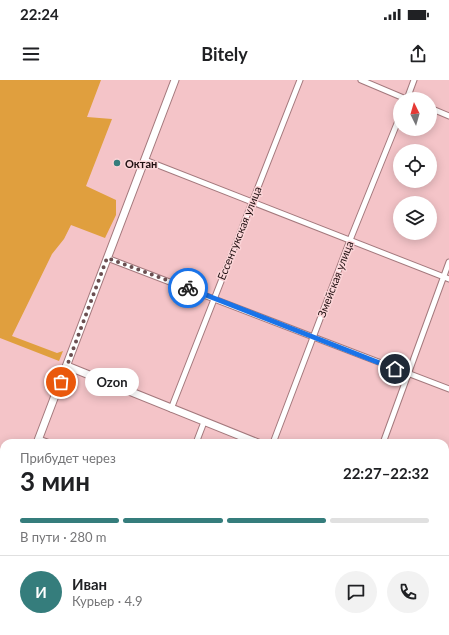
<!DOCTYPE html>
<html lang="ru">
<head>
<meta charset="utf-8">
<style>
	body { margin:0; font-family:Lato,sans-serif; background:#f2f2f2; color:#202124; height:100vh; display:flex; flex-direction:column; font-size:15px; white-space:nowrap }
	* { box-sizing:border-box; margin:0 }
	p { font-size:13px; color:#757577 }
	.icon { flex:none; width:22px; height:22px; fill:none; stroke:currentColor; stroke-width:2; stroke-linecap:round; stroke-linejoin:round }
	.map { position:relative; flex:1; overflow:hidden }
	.drawer { position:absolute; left:0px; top:359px; width:449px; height:196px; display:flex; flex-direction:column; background:#fff; border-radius:12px 12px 0 0; box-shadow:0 2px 10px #0003 }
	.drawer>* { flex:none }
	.needle { width:26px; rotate:355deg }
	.tools { position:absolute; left:393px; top:12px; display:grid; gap:8px }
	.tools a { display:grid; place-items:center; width:44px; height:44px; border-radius:50%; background:#fff; box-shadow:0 2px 10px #0003; font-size:20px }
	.pin { position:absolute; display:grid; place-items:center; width:34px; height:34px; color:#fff; margin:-17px; border:2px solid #fff; border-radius:50%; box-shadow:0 1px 4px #0007 }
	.courier { position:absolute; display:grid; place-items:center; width:40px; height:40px; margin:-20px; border:3px solid #1a73e8; border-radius:50%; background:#fff; color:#222; box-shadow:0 1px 5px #0007 }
	.bubble { position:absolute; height:28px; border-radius:14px; background:#fff; box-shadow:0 2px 10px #0003; font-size:13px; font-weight:700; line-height:28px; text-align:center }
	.head em { font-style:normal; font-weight:700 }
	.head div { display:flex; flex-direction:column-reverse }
	.head { display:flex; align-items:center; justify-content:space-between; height:68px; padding:0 20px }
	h1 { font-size:26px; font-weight:700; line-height:30px }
	.bar { display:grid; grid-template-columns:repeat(4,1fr); gap:6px 4px; align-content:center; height:48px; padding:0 20px }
	.bar i { height:5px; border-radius:3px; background:#e0e0e0 }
	.bar .selected { background:#357d7c }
	.bar p { grid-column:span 4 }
	.line { display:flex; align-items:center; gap:10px; padding:0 20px; border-top:1px solid #e0e0e0 }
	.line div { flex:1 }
	.round { display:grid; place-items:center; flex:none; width:42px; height:42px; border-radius:21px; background:#f2f2f2 }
	.status { display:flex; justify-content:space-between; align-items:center; height:28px; padding:0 20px; background:#fff; direction:ltr }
	.status svg { height:11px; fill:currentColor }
	header { display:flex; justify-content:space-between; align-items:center; height:52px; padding:0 20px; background:#fff; font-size:18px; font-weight:700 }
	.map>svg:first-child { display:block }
	.green { fill:#e09f3e }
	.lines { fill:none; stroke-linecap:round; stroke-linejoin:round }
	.stream { stroke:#339c9a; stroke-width:1.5 }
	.minor-casing { stroke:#a4797d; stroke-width:7 }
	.major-casing { stroke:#a4797d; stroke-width:9 }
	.highway-casing { stroke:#a4797d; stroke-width:10 }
	.minor { stroke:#fff; stroke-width:5 }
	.major { stroke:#fff; stroke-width:7 }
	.highway { stroke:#fff; stroke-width:8 }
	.done { stroke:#6a4f51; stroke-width:4; stroke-dasharray:0 7.2 }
	.route { stroke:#1a73e8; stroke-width:5 }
	.poi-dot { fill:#357d7c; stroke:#fbd4d7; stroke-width:1.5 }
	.labels { text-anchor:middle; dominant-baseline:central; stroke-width:3; stroke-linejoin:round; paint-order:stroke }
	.poi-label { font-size:11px; font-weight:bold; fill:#201011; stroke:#fbd4d7; text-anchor:start }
	.street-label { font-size:11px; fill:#201011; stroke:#fbd4d7 }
</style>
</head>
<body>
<div class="status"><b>22:24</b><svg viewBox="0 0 49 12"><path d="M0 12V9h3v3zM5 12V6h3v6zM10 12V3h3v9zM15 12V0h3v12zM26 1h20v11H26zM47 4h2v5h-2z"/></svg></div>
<header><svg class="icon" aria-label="menu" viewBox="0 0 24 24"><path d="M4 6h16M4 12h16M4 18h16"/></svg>Bitely<svg class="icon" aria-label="share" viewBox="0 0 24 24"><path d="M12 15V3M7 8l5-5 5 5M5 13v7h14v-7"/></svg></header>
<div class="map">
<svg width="449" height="555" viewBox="0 0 449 555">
	<rect width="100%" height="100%" fill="#f4c4c8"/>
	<g class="green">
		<path d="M0,0H101L87,37L112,39L86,106L116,120V135L105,158L71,145L64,159L52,174L12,256L57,273L63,271L59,281L0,258Z"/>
		<path d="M0,533L4,535V551H42L52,555H0Z"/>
	</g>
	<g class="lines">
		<path class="stream" d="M0,550L12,555"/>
		<g class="minor-casing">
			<g id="minor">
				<path d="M361,0L406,19"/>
				<path d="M407,19L414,0"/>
				<path d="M430,28L449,36"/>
				<path d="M145,80L449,199"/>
				<path d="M107,178L449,309"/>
				<path d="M171,329L300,0"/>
				<path d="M39,359L50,363"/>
				<path d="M196,363L204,342"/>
				<path d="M273,363L350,160L400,36"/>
				<path d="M383,363L449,182"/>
				<path d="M445,500L449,489"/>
				<path d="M445,537L449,539"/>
				<path d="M380,551L390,555"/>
				<path d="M196,555L198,551"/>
				<path d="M424,555L426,551"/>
			</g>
		</g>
		<g class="major-casing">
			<g id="major">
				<path d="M67,286L258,363"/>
				<path d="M37,363L175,0"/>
				<path d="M445,433L449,435"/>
				<path d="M0,461L4,450"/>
			</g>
		</g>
		<g class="highway-casing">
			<g id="highway">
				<path d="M0,514L4,516"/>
				<path d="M0,521L4,523"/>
				<path d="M70,551L79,555"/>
				<path d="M85,551L94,555"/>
			</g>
		</g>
		<use href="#minor" class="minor"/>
		<use href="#major" class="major"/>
		<use href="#highway" class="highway"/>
	</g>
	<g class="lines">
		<path class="done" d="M61,302L107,178L188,208"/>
		<path class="route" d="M188,208L395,289"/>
	</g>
	<circle class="poi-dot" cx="117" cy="83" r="4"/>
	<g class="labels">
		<g class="poi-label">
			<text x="125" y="83">Октан</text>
		</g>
		<g class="street-label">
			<text transform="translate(239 153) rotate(-68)">Ессентукская улица</text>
			<text transform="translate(335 199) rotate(-69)">Змейская улица</text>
		</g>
	</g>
</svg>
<div class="tools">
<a><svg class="needle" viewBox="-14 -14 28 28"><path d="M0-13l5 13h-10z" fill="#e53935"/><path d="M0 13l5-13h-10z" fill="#757577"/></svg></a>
<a><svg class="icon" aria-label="locate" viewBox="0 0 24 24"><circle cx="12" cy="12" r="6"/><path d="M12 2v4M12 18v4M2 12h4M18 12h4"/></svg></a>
<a><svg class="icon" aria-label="layers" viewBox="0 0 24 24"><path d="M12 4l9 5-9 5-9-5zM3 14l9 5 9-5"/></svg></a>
</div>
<div class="pin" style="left:61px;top:302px;background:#ea580c"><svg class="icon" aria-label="bag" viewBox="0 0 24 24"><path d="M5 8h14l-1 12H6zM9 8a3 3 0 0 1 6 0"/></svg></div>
<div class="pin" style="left:395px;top:289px;background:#1f2937"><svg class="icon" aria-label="home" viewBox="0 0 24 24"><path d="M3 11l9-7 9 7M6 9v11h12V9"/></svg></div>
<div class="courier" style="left:188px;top:208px"><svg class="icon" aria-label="bike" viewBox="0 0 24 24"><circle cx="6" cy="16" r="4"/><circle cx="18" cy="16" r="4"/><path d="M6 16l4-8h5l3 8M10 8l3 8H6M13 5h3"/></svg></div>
<div class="bubble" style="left:85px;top:288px;width:54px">Ozon</div>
<section class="drawer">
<div class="head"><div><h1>3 мин</h1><p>Прибудет через</p></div><em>22:27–22:32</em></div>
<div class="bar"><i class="selected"></i><i class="selected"></i><i class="selected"></i><i></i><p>В пути · 280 m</p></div>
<div class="line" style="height:72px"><b class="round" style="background:#357d7c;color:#fff">И</b><div><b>Иван</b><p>Курьер · 4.9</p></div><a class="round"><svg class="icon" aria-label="chat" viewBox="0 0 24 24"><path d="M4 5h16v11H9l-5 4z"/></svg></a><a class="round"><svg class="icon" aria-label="phone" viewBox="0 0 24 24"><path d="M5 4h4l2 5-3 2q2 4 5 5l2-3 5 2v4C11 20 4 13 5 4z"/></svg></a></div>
</section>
</div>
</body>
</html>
